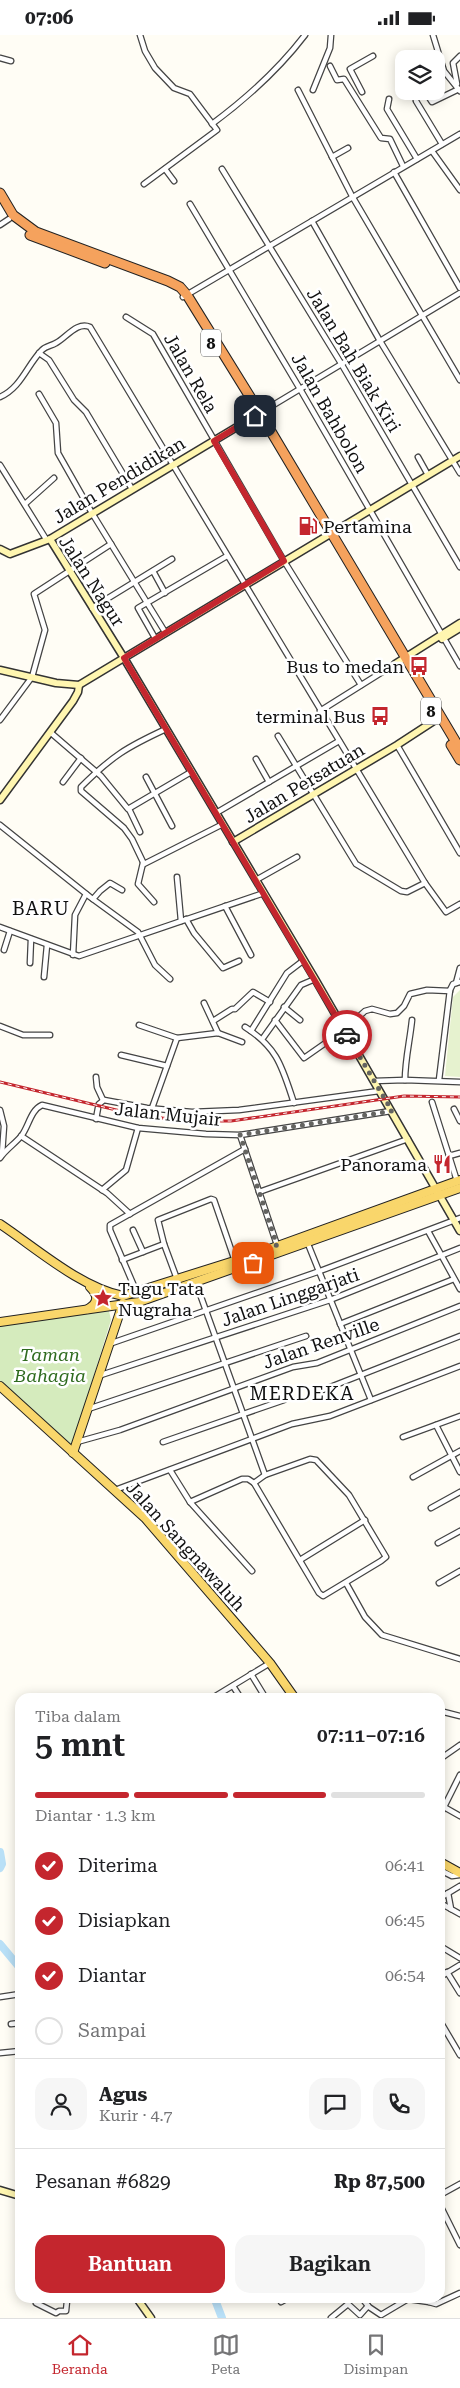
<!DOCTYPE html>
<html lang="id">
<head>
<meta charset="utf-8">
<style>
	body { margin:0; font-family:"Roboto Serif",serif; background:#f6f6f6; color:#202124; height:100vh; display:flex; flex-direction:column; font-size:19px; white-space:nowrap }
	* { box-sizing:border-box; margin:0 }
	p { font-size:16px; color:#757577 }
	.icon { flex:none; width:28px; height:28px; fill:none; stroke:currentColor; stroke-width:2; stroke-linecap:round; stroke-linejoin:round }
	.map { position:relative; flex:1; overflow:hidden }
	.details { position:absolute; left:15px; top:1658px; width:430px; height:610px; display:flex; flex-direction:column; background:#fff; border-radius:15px; box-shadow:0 2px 12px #0003 }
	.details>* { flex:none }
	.fabs { position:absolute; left:395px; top:15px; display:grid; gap:10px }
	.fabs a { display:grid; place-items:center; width:50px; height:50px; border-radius:10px; background:#fff; box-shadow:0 2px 12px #0003; font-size:25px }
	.pin { position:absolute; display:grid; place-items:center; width:42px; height:42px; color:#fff; margin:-21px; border-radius:10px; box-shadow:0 2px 8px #0006 }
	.courier { position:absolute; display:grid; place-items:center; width:50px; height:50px; margin:-25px; border:4px solid #c4262e; border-radius:50%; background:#fff; color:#222; box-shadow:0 1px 6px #0007 }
	.summary em { font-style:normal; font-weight:600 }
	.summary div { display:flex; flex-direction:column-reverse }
	.summary { display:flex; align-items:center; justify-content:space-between; height:85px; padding:0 20px }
	h1 { font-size:32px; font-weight:600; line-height:38px }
	.bar { display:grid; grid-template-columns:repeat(4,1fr); gap:8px 5px; align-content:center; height:60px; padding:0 20px }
	.bar i { height:6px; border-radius:4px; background:#e0e0e0 }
	.bar .current { background:#c4262e }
	.bar p { grid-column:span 4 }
	.line { display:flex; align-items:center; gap:12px; padding:0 20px; border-top:1px solid #e0e0e0 }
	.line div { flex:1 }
	.round { display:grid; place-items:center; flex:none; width:52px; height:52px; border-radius:15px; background:#f6f6f6 }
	ol { padding:0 20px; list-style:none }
	li { display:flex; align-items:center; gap:15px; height:55px }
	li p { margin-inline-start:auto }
	li .icon { padding:5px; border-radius:50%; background:#c4262e; color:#fff; stroke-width:4 }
	li:last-child { color:#757577 }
	li i { width:28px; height:28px; border:2px solid #e0e0e0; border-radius:50% }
	.cta { display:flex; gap:10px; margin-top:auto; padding:10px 20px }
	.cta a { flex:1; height:58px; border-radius:15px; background:#c4262e; color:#fff; font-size:20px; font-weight:600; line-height:58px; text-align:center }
	.cta a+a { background:#f6f6f6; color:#202124 }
	.status { display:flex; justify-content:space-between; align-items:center; height:35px; padding:0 25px; background:#fff; direction:ltr }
	.status svg { height:14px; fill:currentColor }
	.tab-bar { display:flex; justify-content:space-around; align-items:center; height:70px; border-top:1px solid #e0e0e0; background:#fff; font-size:14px; color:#757577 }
	.tab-bar a { display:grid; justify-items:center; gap:2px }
	.tab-bar .current { color:#c4262e }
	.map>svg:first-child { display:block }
	.green { fill:#d5ebbd }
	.pitch { fill:#e6f2cf }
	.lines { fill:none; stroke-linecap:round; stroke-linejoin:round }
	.river { stroke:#b9e0f7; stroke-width:8 }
	.street-casing { stroke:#444; stroke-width:7 }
	.secondary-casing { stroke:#333; stroke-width:9 }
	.primary-casing { stroke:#222; stroke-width:10 }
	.highway-casing { stroke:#222; stroke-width:11 }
	.street { stroke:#fff; stroke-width:4.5 }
	.secondary { stroke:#fff6b0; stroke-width:6 }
	.primary { stroke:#f9d66b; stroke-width:8 }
	.highway { stroke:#f5a25d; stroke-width:9 }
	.rail-casing { stroke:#c4262e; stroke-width:3 }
	.rail { stroke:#fff; stroke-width:1; stroke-dasharray:4; stroke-linecap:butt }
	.done { stroke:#646461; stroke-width:5; stroke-dasharray:0 9 }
	.route { stroke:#c4262e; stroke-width:6 }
	.labels { text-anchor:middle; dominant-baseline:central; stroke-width:5; stroke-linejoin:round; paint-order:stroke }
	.shield { fill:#fff; stroke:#585858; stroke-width:1 }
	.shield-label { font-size:16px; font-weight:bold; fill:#111 }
	.street-label { font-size:18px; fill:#111; stroke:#fff }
	.poi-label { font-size:18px; fill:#111; stroke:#fff; text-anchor:end }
	.park-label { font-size:18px; font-style:italic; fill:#2f6b1f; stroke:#fff }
	.neighbourhood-label { font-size:19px; letter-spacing:1px; fill:#111; stroke:#fff }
</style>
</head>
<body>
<div class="status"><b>07:06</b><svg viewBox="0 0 49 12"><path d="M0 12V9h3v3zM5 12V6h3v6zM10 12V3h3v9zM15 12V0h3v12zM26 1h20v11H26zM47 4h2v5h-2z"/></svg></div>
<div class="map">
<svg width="460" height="2283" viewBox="0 0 460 2283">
	<rect width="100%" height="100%" fill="#fffdf5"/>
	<path class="green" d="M109,1276L111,1285L73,1408L69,1410L0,1346V1290Z"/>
	<path class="pitch" d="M460,955V1042L445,1041L453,962Z"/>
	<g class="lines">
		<g class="river">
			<path d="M0,1817L2,1829L0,1833"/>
			<path d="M0,1909L20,1933"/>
			<path d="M214,2262L222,2283"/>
		</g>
		<g class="street-casing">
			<g id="street">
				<path d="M140,0L145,16L155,33L174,53L190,59L217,95L144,149"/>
				<path d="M433,0L444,36L460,56"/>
				<path d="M0,23L11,26"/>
				<path d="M330,31L337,45L344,44L381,103L390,104L403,131"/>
				<path d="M457,49L453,28L460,21"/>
				<path d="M298,55L352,161L460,345"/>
				<path d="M313,55L330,13L331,0"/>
				<path d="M425,56L432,67L459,54"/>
				<path d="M362,57L350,34L373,21"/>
				<path d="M389,64L387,74L417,124"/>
				<path d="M416,66L442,109"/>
				<path d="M212,89C247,63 279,34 305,0"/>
				<path d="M432,116L460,155"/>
				<path d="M332,122L348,113"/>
				<path d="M165,134L174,146"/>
				<path d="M222,134L342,330L460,532"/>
				<path d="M394,137L460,253"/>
				<path d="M190,169L300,354L460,631"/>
				<path d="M312,186L380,306L460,438"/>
				<path d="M0,190L9,184"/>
				<path d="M183,262L460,99"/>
				<path d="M126,282L153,299L284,526L361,650"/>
				<path d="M39,318L49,325L74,365L86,377L132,454"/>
				<path d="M39,359L56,388L58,418L92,478L165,597"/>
				<path d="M0,362C21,353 27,330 42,315C46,311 51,311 56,308C66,303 77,286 90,292L425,848L446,877L460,869"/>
				<path d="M260,378L460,258"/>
				<path d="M418,422L428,440"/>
				<path d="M0,430L46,504"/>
				<path d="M25,469L54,443"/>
				<path d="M153,536L165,558"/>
				<path d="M92,573L172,524"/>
				<path d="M155,603L138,573L227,521"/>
				<path d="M320,676L395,629"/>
				<path d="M0,685L32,642L45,595L34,559L111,509"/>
				<path d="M166,694C127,712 112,721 81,752V756L124,793L132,804L144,829L223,789"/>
				<path d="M50,697L101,741L128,774L191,737"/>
				<path d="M278,701L356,829L401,856L407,857L425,848"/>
				<path d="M397,710L460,818"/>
				<path d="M256,724L269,747"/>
				<path d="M146,742L172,791"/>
				<path d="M63,747L81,723"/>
				<path d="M129,774L140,797"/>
				<path d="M216,778L339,706"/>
				<path d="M0,790L90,862L138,897L155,930L170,944"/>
				<path d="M143,828L138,849L154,867"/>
				<path d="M177,842L181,886"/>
				<path d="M256,845L297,822"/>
				<path d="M93,864L100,856L110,848L122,855"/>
				<path d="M225,871L251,920"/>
				<path d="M186,884L194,898L223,933L239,926"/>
				<path d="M0,892L79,921L264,858"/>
				<path d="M4,915L10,896"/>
				<path d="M73,920L75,880L86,859"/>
				<path d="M30,928L31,904"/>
				<path d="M44,942L47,910"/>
				<path d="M456,948L460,933"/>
				<path d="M204,968L218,998"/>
				<path d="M284,972L300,985"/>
				<path d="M275,985L304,1023L344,995L365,976L372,974L390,979L397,978L404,971L410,959L427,955L450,956"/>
				<path d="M213,986L232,974H235L253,957L270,967"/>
				<path d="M139,990L177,1003L218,998L242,1007"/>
				<path d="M0,991L23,1000H50"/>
				<path d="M245,992C278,1013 282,1032 294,1068"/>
				<path d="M251,996L287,938L304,925"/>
				<path d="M263,1003L301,950L315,944"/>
				<path d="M121,1020L167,1031"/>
				<path d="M96,1042L97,1052L103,1065"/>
				<path d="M405,1045C405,1025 410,1005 412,985"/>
				<path d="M439,1045L450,955L453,949L460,947"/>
				<path d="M374,1046L405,1045L460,1047"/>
				<path d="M432,1067L457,1146"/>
				<path d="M99,1069L104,1065L147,1073L192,1077L239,1075L379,1056"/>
				<path d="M152,1073L177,1003"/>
				<path d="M454,1074L460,1086"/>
				<path d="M0,1075L4,1091L2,1119"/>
				<path d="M96,1084L98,1073"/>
				<path d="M240,1100L277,1210"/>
				<path d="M21,1101L107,1158L130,1179"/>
				<path d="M449,1121L460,1118"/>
				<path d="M0,1123C6,1114 16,1108 22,1100C29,1090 31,1075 42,1070L138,1093L206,1099L240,1100L391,1076"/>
				<path d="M102,1155L126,1135L138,1093"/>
				<path d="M259,1157L408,1104"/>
				<path d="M133,1195L143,1217"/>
				<path d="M428,1196L460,1254"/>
				<path d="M308,1209L371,1365"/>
				<path d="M122,1225L164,1209"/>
				<path d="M177,1244L164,1209L158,1185L211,1164L214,1165L235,1226"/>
				<path d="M196,1248L265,1440"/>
				<path d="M137,1258L110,1195V1190L245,1114"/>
				<path d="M340,1289L454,1244"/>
				<path d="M109,1309L320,1236L460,1183"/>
				<path d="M98,1341L330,1265L460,1213"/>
				<path d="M315,1358L460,1301"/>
				<path d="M88,1374L306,1301"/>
				<path d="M436,1390L460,1437"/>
				<path d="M403,1402L460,1381"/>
				<path d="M77,1407L120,1395L293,1332L317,1328L460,1271"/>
				<path d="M163,1407L284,1365"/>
				<path d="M310,1424L316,1425L349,1460L386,1522L381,1526L323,1561L319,1558L254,1448L265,1440Z"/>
				<path d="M170,1435L190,1467L252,1536"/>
				<path d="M413,1442L460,1416"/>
				<path d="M115,1455L292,1389L330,1381L460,1331"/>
				<path d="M190,1467L242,1444H248L254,1448"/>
				<path d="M431,1473L460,1457"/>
				<path d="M438,1508L460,1496"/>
				<path d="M300,1525L365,1485"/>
				<path d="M346,1548L365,1582L382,1600L460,1624"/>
				<path d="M439,1548L460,1536"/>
				<path d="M251,1639L265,1662"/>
				<path d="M233,1651L240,1662"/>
				<path d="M214,1662L270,1628"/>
				<path d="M440,1676L460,1681"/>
				<path d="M440,1724L460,1710"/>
				<path d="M444,1772L460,1781"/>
				<path d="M440,1780L460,1740"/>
				<path d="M440,1835L452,1841L460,1840"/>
				<path d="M448,1858L451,1874L460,1879"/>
				<path d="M440,1863L460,1851"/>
				<path d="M440,1868L451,1874"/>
				<path d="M440,1911L460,1923"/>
				<path d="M447,1937L460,1958"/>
				<path d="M440,1942L460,1930"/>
				<path d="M0,1962L20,1959"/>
				<path d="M440,1986L460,2020"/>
				<path d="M11,1989L20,1988"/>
				<path d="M0,2018L20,2016"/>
				<path d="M440,2160L460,2149"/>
				<path d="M440,2170L460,2210"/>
				<path d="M361,2262L369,2272L381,2280L408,2264L429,2267"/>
				<path d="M426,2262L429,2267L436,2269L460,2258"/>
				<path d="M281,2267L290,2262"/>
				<path d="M36,2268L56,2278L59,2276H66L67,2266L71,2262"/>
				<path d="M331,2283L348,2269L360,2280L368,2271"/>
			</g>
		</g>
		<g class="secondary-casing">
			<g id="secondary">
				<path d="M50,504L260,378"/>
				<path d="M0,514L10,519L50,504L124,623L315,944L460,1196"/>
				<path d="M442,604L460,593"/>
				<path d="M395,629L460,588"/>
				<path d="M0,635L56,648L79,650L460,421"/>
				<path d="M0,765L73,666L78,657L79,650"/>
				<path d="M233,807L397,710L440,682"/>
				<path d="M0,2155L20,2161"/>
				<path d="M136,2262L151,2283"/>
			</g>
		</g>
		<g class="primary-casing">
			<g id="primary">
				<path d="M0,1189C36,1213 81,1253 123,1261L250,1221L460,1145"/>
				<path d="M88,1274C98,1268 99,1261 90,1252"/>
				<path d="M0,1287L139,1267L460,1153"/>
				<path d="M0,1351L145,1483L270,1628L294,1662"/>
				<path d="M73,1418L123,1268"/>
				<path d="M440,1827L460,1838"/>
			</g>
		</g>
		<g class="highway-casing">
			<g id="highway">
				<path d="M0,158L13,180L36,197L168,246L180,252L187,260L260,378L460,714"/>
				<path d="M30,200L105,228"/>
				<path d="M451,710L460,725"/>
			</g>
		</g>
		<use href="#street" class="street"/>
		<use href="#secondary" class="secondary"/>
		<use href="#primary" class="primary"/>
		<use href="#highway" class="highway"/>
		<g class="rail-casing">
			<path id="rail" d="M0,1047L137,1080L186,1086H231L404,1061L460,1062"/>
		</g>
		<use href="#rail" class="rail"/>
	</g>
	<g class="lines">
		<path class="done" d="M253,1228L250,1221L277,1210L240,1100L392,1076L347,1000"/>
		<path class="route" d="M255,381L214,406L284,526L124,623L347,1000"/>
	</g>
	<defs>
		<g id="fuel-bare" transform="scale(1.5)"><path d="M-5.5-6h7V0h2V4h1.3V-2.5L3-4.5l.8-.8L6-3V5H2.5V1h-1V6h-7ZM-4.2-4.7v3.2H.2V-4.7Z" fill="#c4262e" stroke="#fff" stroke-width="2.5" paint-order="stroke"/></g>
		<g id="bus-bare" transform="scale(1.5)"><path d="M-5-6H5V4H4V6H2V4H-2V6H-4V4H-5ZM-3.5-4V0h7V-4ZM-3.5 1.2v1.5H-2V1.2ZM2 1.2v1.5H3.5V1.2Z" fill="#c4262e" stroke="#fff" stroke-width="2.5" paint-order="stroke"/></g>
		<g id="restaurant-bare" transform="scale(1.5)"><path d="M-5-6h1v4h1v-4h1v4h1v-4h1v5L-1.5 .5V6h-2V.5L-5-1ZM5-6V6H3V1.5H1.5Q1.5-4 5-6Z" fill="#c4262e" stroke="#fff" stroke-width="2.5" paint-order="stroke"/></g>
		<g id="sight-bare" transform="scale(1.5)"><path d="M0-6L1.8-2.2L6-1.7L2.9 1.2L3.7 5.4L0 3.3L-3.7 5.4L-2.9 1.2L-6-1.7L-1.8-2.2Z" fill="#c4262e" stroke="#fff" stroke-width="2.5" paint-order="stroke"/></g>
	</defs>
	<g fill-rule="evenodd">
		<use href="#fuel-bare" x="308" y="491"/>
		<use href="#bus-bare" x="419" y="631"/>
		<use href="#bus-bare" x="380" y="681"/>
		<use href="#restaurant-bare" x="442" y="1129"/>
		<use href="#sight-bare" x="103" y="1263"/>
	</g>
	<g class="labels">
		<g class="shield">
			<rect x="201" y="294.5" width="20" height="27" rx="4"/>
			<rect x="421" y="662.5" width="20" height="27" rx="4"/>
		</g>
		<g class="shield-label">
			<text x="211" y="308">8</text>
			<text x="431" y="676">8</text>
		</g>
		<g class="street-label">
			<text transform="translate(354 325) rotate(59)">Jalan Bah Biak Kiri</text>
			<text transform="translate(191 338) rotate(60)">Jalan Rela</text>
			<text transform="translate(330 378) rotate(60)">Jalan Bahbolon</text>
			<text transform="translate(119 445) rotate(-31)">Jalan Pendidikan</text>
			<text transform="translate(92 546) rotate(57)">Jalan Nagur</text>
			<text transform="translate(304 748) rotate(-31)">Jalan Persatuan</text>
			<text transform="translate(168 1079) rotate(6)">Jalan Mujair</text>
			<text transform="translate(290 1262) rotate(-19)">Jalan Linggarjati</text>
			<text transform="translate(321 1308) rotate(-19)">Jalan Renville</text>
			<text transform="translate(186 1511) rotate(48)">Jalan Sangnawaluh</text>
		</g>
		<g class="poi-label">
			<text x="323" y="491" text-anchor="start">Pertamina</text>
			<text x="404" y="631">Bus to medan</text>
			<text x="365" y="681">terminal Bus</text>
			<text x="427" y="1129">Panorama</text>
			<text x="118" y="1253" text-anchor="start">Tugu Tata<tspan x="118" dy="21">Nugraha</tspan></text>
		</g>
		<g class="park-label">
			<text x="50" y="1319">Taman<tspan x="50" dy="21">Bahagia</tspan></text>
		</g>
		<g class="neighbourhood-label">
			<text x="41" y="873">BARU</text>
			<text x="302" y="1358">MERDEKA</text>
		</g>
	</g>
</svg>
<div class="fabs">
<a><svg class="icon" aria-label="layers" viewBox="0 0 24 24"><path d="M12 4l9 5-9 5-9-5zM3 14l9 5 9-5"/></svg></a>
</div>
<div class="pin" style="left:253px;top:1228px;background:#ea580c"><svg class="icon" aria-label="bag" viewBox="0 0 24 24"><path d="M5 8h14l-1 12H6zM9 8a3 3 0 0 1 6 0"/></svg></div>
<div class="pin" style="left:255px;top:381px;background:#1f2937"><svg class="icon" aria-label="home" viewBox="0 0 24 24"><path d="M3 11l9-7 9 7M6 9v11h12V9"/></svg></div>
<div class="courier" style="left:347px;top:1000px"><svg class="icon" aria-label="car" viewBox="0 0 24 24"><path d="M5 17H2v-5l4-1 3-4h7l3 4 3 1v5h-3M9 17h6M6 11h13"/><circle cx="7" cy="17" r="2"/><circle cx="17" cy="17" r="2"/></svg></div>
<section class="details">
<div class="summary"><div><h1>5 mnt</h1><p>Tiba dalam</p></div><em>07:11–07:16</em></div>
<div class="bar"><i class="current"></i><i class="current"></i><i class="current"></i><i></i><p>Diantar · 1.3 km</p></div>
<ol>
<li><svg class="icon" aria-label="check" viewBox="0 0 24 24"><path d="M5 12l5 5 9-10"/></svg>Diterima<p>06:41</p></li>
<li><svg class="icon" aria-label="check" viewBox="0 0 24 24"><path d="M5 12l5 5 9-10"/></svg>Disiapkan<p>06:45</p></li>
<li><svg class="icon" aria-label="check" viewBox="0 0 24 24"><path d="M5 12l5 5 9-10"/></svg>Diantar<p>06:54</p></li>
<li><i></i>Sampai</li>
</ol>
<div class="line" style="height:90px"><a class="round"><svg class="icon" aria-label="person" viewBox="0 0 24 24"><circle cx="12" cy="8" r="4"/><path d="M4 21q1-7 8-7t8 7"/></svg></a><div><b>Agus</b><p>Kurir · 4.7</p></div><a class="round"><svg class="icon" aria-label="chat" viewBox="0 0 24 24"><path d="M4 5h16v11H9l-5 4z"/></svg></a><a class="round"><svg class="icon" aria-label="phone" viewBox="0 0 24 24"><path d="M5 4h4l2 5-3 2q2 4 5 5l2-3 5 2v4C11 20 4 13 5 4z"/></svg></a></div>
<div class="line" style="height:65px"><div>Pesanan #6829</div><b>Rp 87,500</b></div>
<div class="cta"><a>Bantuan</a><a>Bagikan</a></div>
</section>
</div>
<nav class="tab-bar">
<a class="current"><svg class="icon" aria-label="home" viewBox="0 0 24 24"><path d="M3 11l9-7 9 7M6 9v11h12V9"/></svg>Beranda</a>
<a><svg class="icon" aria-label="map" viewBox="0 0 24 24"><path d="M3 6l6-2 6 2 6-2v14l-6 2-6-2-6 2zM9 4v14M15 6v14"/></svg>Peta</a>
<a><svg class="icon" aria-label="saved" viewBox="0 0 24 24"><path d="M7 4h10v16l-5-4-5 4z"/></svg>Disimpan</a>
</nav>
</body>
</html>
